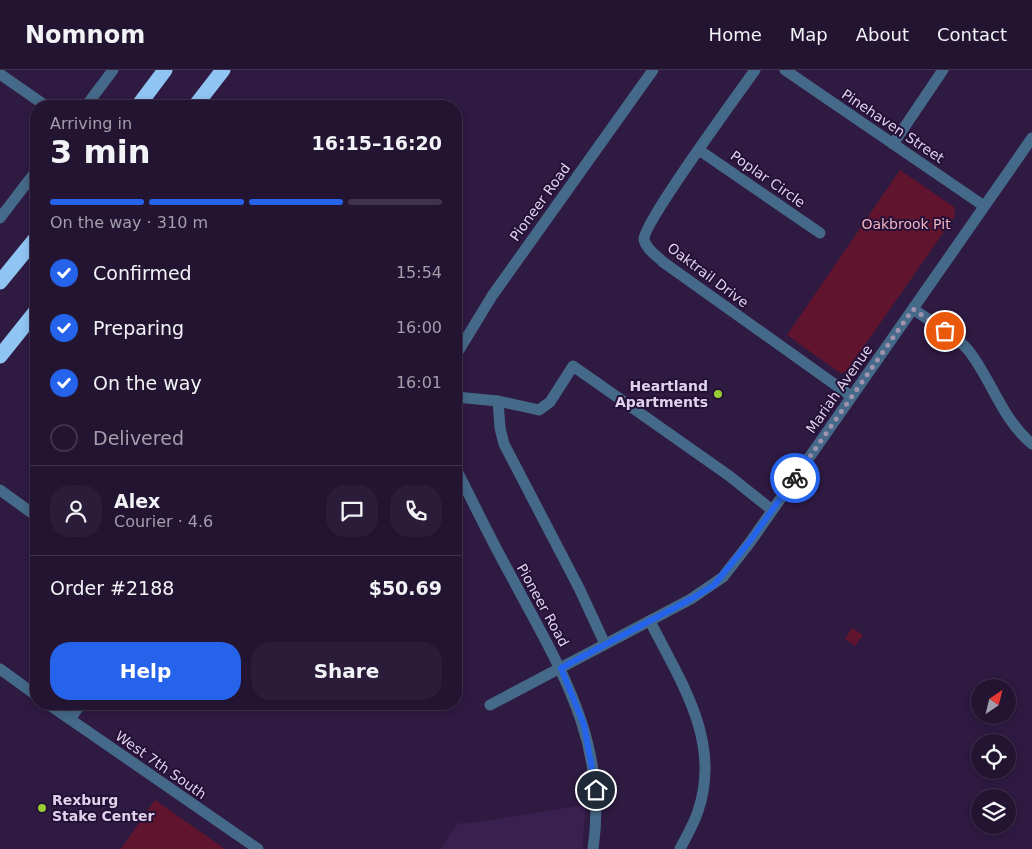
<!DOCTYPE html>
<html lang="en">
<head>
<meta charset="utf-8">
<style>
	body { margin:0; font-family:"DejaVu Sans",sans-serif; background:#2b1d3a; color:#f1f3f6; height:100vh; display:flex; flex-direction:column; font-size:19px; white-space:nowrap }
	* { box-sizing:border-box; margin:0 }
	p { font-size:16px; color:#a39eac }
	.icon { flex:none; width:28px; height:28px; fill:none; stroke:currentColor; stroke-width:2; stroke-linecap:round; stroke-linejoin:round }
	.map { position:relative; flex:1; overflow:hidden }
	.drawer { position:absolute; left:30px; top:30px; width:432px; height:610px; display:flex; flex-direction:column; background:#231432; border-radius:20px; box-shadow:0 2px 8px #0003,0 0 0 1px #40334d }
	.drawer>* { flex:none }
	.needle { width:32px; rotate:35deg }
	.tools { position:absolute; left:971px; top:609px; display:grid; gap:10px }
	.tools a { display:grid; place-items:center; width:45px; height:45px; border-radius:50%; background:#231432; box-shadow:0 2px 8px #0003,0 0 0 1px #40334d; font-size:25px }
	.pin { position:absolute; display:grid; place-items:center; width:42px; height:42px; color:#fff; margin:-21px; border:2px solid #fff; border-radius:50%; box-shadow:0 1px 5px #0007 }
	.courier { position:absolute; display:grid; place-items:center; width:50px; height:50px; margin:-25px; border:4px solid #2563eb; border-radius:50%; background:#fff; color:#222; box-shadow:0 1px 6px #0007 }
	.summary em { font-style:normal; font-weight:700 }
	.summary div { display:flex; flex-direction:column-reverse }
	.summary { display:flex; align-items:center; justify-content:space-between; height:85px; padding:0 20px }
	h1 { font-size:32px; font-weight:700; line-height:38px }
	.bar { display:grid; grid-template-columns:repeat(4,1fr); gap:8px 5px; align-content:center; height:60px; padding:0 20px }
	.bar i { height:6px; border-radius:4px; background:#40334d }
	.bar .on { background:#2563eb }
	.bar p { grid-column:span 4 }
	.line { display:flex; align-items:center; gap:12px; padding:0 20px; border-top:1px solid #40334d }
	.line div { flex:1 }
	.round { display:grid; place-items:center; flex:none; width:52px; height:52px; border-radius:20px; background:#2b1d3a }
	ol { padding:0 20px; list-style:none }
	li { display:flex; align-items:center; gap:15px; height:55px }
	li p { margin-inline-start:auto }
	li .icon { padding:5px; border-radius:50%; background:#2563eb; color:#fff; stroke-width:4 }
	li:last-child { color:#a39eac }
	li i { width:28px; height:28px; border:2px solid #40334d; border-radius:50% }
	.action { display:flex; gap:10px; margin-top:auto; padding:10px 20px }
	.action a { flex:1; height:58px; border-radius:20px; background:#2563eb; color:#fff; font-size:20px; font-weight:700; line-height:58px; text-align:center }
	.action a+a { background:#2b1d3a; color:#f1f3f6 }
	header { display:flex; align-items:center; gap:30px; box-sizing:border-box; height:70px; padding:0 25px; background:#231432; border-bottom:1px solid #40334d }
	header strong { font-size:24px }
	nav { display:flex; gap:28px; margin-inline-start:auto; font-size:18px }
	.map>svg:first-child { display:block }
	.built { fill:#39204e }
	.park { fill:#61142d }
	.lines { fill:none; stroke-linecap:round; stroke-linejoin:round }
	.minor { stroke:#456989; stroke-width:11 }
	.highway { stroke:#8fc4f3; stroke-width:15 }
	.done { stroke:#a192b0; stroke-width:5; stroke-dasharray:0 9 }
	.route { stroke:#2563eb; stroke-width:6 }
	.poi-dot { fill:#99cb35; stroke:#251037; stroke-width:2 }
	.labels { text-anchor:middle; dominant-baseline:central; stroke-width:4; stroke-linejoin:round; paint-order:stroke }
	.street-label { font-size:14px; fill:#dfd3ec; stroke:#251037 }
	.park-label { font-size:14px; fill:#f0b4bf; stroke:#251037 }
	.poi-label { font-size:14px; font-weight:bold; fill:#dfd3ec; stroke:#251037; text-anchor:end }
</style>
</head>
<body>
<header>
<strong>Nomnom</strong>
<nav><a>Home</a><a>Map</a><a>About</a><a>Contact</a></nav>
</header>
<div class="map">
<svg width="1032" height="779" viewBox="0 0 1032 779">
	<rect width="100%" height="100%" fill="#2f1a42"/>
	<path class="built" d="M586,735L582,779H440L459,752L463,754Z"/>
	<g class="park">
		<path d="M900,100L954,137L955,146L846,302L840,303L787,265Z"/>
		<path d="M852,558L863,565L855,576L845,569Z"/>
		<path d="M155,730L225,779H121Z"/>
	</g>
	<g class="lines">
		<g class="minor">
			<path d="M755,0C739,23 644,152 644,169C645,178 657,186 663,192L851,326"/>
			<path d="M785,0L984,136"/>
			<path d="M0,4L46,36"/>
			<path d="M86,36L113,0"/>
			<path d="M893,74L943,0"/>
			<path d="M699,80L820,163"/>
			<path d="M0,148L36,101"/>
			<path d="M913,239C931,252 954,263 969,281C992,311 1002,349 1032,374"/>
			<path d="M456,285L492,226L653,0"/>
			<path d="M456,327L498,331L500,358L504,374L579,518L605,574"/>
			<path d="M498,331L539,340L550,332L573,296L728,405L772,440"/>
			<path d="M456,399C474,434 491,470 510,504C558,595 609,671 593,779"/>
			<path d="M0,420L36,446"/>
			<path d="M650,551C680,611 722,671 698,741C694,754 686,767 680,779"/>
			<path d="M0,599L36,625"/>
			<path d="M48,634L258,779"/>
			<path d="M490,635L691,529L723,507L751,471L1032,68"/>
			<path d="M70,649L81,634"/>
		</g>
		<g class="highway">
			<path d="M138,36L165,0"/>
			<path d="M195,36L223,0"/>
			<path d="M0,212L36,168"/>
			<path d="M0,286L36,241"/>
		</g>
	</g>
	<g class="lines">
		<path class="done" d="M795,408L913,239L945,261"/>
		<path class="route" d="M596,720L584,655L561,598L691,529L714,515L750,471L795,408"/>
	</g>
	<g class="poi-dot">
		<circle cx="718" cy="324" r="5"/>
		<circle cx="42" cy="738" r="5"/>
	</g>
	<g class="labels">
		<g class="street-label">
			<text transform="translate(893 56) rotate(34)">Pinehaven Street</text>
			<text transform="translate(768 109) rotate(35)">Poplar Circle</text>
			<text transform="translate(540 132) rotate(-54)">Pioneer Road</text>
			<text transform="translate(708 205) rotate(37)">Oaktrail Drive</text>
			<text transform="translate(839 319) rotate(-55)">Mariah Avenue</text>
			<text transform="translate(543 535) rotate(61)">Pioneer Road</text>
			<text transform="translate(161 695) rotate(35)">West 7th South</text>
		</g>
		<g class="park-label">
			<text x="906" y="154">Oakbrook Pit</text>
		</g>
		<g class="poi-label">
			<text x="708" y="316">Heartland<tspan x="708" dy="16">Apartments</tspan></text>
			<text x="52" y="730" text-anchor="start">Rexburg<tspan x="52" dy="16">Stake Center</tspan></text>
		</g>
	</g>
</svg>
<div class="tools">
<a><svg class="needle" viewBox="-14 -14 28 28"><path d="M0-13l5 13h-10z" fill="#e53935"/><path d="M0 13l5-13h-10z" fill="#a39eac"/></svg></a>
<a><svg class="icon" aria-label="locate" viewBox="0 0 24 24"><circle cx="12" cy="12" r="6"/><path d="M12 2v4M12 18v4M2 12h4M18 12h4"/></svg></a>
<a><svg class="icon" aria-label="layers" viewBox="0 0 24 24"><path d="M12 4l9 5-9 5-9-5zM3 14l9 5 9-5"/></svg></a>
</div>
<div class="pin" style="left:945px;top:261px;background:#ea580c"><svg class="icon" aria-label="bag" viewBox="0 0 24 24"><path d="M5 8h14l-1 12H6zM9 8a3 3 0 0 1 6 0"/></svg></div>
<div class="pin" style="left:596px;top:720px;background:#1f2937"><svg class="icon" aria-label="home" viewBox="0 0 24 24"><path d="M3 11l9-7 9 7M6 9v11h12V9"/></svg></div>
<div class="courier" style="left:795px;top:408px"><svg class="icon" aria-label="bike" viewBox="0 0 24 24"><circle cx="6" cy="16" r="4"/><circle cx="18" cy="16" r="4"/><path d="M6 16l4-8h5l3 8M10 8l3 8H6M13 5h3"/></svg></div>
<section class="drawer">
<div class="summary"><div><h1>3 min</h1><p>Arriving in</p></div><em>16:15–16:20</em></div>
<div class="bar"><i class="on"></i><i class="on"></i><i class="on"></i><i></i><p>On the way · 310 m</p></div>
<ol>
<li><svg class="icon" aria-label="check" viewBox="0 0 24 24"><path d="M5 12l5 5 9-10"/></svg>Confirmed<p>15:54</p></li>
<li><svg class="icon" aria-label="check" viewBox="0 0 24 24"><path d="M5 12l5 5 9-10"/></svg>Preparing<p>16:00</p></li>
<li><svg class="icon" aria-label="check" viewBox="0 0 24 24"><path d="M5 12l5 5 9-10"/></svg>On the way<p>16:01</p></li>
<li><i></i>Delivered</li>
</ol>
<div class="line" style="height:90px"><a class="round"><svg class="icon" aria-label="person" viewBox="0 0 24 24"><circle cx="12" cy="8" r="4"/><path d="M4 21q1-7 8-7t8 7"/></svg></a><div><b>Alex</b><p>Courier · 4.6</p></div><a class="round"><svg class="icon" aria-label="chat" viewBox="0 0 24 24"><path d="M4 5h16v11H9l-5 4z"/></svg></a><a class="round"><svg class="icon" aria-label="phone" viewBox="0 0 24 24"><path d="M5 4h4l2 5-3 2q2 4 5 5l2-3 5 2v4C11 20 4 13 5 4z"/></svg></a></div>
<div class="line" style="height:65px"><div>Order #2188</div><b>$50.69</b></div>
<div class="action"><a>Help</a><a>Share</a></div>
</section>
</div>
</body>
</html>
